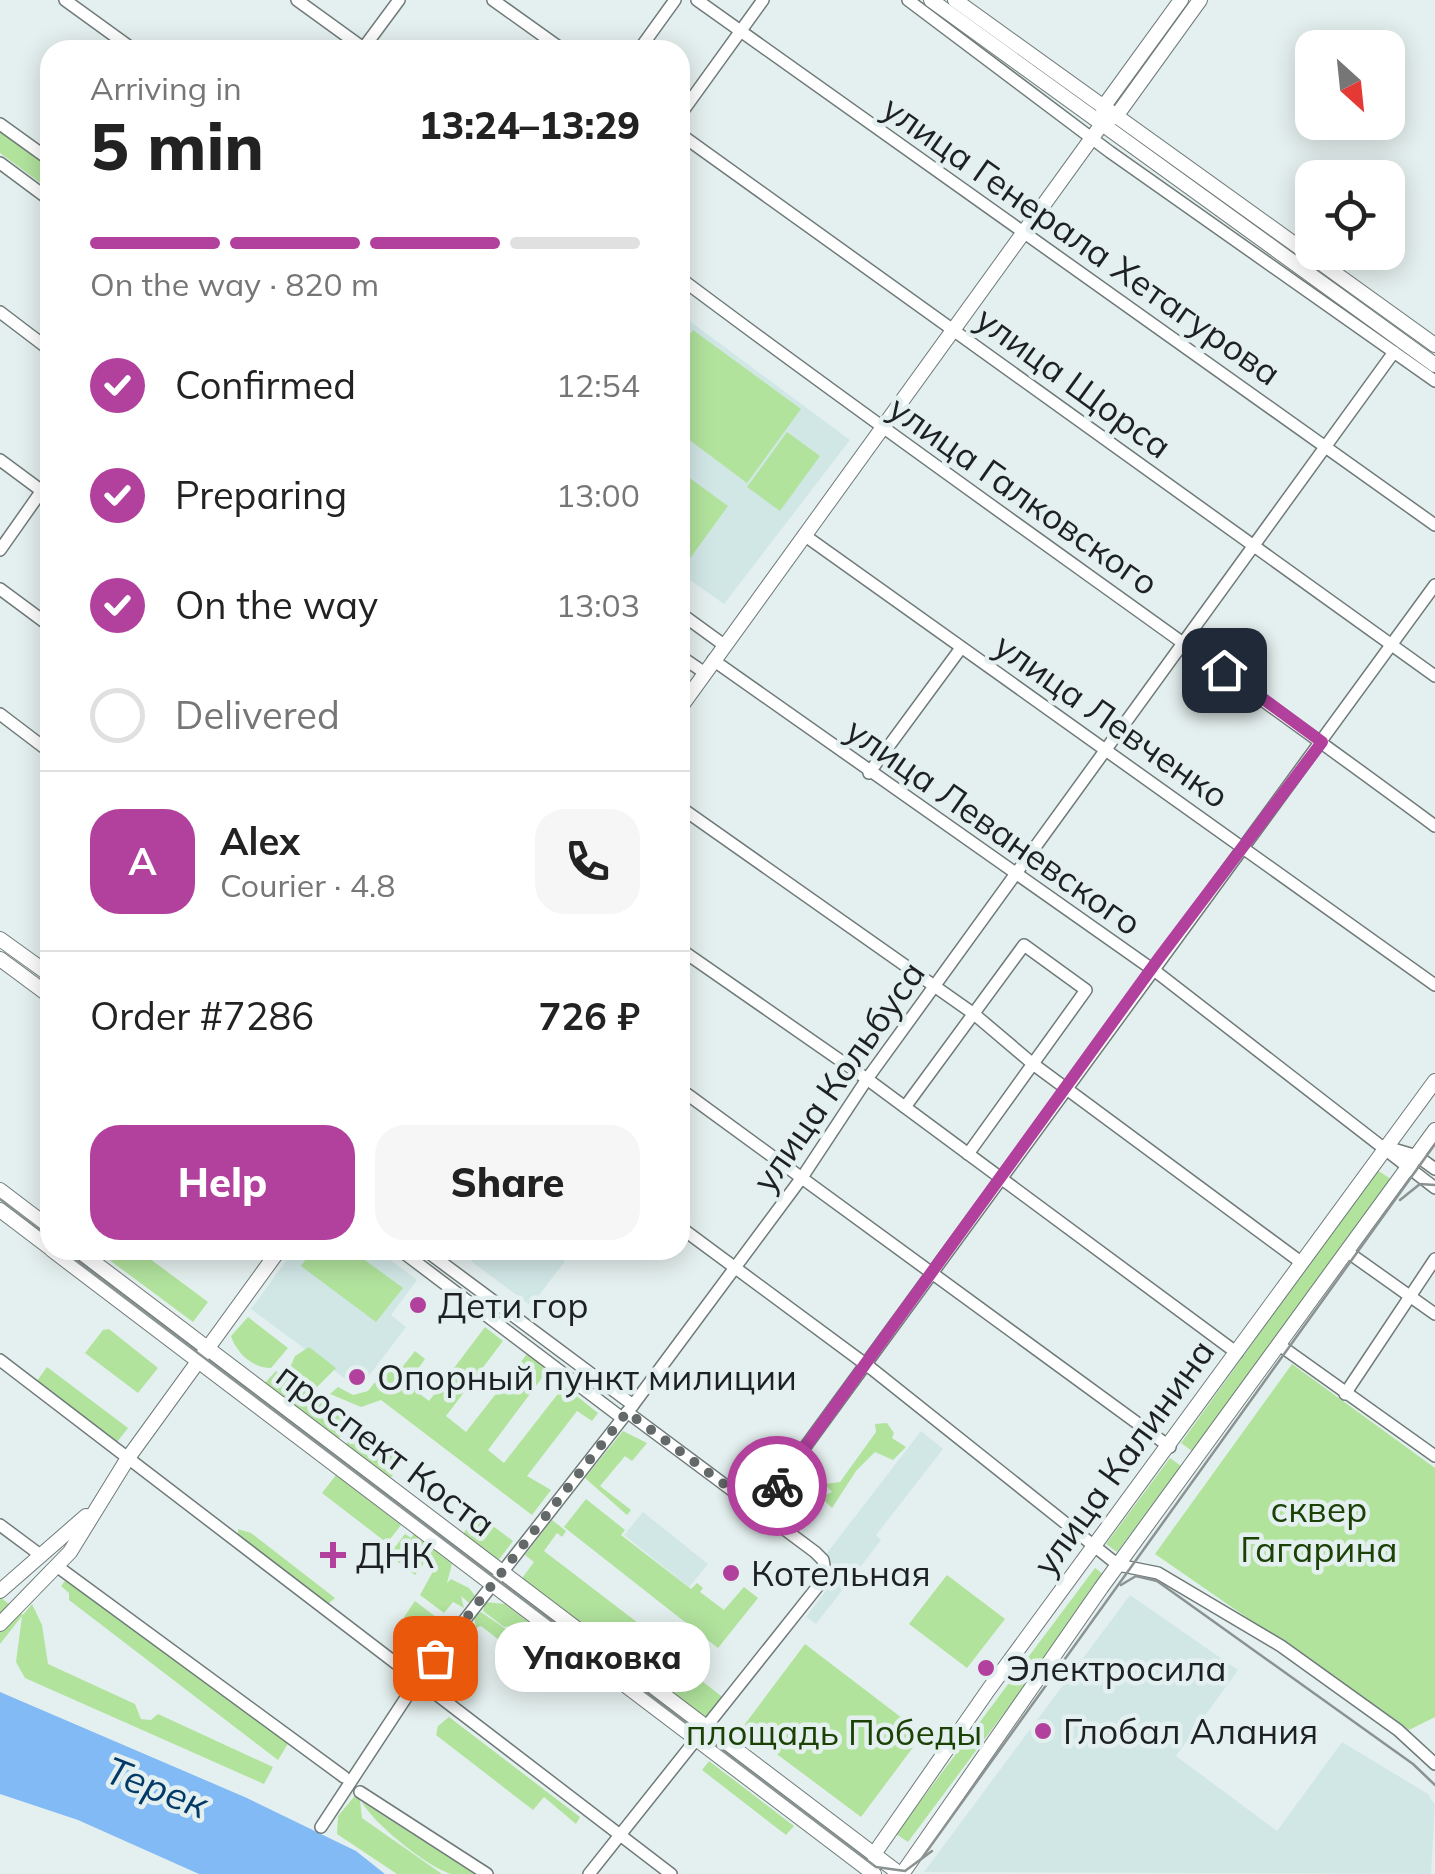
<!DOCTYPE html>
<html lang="en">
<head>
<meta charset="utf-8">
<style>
	body { margin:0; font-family:Mulish,sans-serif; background:#f6f6f6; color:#222; height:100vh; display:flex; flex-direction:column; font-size:38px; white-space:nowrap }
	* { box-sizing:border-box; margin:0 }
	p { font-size:32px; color:#767676 }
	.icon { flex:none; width:55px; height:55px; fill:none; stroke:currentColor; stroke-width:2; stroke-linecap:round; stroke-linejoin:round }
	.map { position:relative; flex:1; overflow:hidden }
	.details { position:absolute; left:40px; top:40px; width:650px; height:1220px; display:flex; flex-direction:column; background:#fff; border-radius:30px; box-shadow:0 5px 25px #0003 }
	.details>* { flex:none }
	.needle { width:65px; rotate:153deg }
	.tools { position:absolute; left:1295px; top:30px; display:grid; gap:20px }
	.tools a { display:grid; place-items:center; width:110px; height:110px; border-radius:20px; background:#fff; box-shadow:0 5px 25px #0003; font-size:50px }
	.pin { position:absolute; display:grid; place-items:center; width:85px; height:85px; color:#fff; margin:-42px; border-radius:20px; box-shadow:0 5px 15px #0006 }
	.courier { position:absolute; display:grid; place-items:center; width:100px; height:100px; margin:-50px; border:8px solid #b2419d; border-radius:50%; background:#fff; color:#222; box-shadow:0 2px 12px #0007 }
	.bubble { position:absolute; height:70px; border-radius:30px; background:#fff; box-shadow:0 5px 25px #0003; font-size:32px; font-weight:800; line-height:70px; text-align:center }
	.overview em { font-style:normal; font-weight:800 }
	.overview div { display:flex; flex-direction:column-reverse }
	.overview { display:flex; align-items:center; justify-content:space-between; height:170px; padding:0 50px }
	h1 { font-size:65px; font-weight:800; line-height:75px }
	.bar { display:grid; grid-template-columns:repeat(4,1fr); gap:15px 10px; align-content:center; height:120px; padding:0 50px }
	.bar i { height:12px; border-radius:8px; background:#e0e0e0 }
	.bar .on { background:#b2419d }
	.bar p { grid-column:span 4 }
	.line { display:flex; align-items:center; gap:25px; padding:0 50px; border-top:2px solid #e0e0e0 }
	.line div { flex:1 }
	.round { display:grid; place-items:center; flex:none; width:105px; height:105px; border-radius:30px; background:#f6f6f6 }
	ol { padding:0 50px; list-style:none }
	li { display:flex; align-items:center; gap:30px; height:110px }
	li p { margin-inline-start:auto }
	li .icon { padding:10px; border-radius:50%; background:#b2419d; color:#fff; stroke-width:4 }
	li:last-child { color:#767676 }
	li i { width:55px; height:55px; border:5px solid #e0e0e0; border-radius:50% }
	.button { display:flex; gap:20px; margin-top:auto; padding:20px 50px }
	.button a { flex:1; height:115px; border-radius:30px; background:#b2419d; color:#fff; font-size:40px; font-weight:800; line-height:115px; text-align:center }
	.button a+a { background:#f6f6f6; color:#222 }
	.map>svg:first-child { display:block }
	.built { fill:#d1e7e6 }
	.green { fill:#b1e39d }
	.water { fill:#82baf6 }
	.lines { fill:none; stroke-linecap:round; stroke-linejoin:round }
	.minor-casing { stroke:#6f7a79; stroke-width:14 }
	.major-casing { stroke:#6f7a79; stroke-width:16 }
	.minor { stroke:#fff; stroke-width:11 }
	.major { stroke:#fff; stroke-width:14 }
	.tram { stroke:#8a9292; stroke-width:2.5 }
	.done { stroke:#636969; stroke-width:10; stroke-dasharray:0 18 }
	.route { stroke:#b2419d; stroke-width:12 }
	.poi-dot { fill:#b2419d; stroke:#e4f0ef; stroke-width:4 }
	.labels { text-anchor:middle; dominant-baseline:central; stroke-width:9; stroke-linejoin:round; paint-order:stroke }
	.street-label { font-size:35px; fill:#1d2121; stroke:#e4f0ef }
	.poi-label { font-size:35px; fill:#1d2121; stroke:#e4f0ef; text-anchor:start }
	.park-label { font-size:35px; fill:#1b4105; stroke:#e4f0ef }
	.water-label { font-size:38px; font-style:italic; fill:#043a68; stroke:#e4f0ef }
</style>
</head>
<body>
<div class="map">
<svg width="1435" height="1874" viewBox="0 0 1435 1874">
	<rect width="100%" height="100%" fill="#e4f0ef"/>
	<g class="built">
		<path d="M680,314L850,440L724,604L680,573Z"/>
		<path d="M294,1250H377L417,1280L391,1315L406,1327L359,1389L251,1309Z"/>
		<path d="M480,1250H550L565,1261L531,1306L471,1261Z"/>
		<path d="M921,1431L943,1449L876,1535L881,1540L816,1624L806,1617L841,1571L824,1557Z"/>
		<path d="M643,1512L708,1564L689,1587L624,1535Z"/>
		<path d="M1130,1595L1238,1670L1176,1756L1277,1831L1342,1742L1428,1794L1435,1805L1431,1874L924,1872Z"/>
	</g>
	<g class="green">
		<path d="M0,131L50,167V190L0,153Z"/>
		<path d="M693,330L801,409L747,483L680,433V347Z"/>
		<path d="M787,432L820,456L780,511L747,487Z"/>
		<path d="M680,471L728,506L680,572Z"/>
		<path d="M1377,1170L1391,1179L1192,1451L1181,1443Z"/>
		<path d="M96,1250H138L208,1302L193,1322Z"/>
		<path d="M313,1250H351L403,1288L376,1322L301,1266Z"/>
		<path d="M248,1317L288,1348L271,1368C253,1368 237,1354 231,1336Z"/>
		<path d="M485,1327L503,1341L446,1416L466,1432L527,1354L548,1370L488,1450L504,1463L564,1386L598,1413L592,1421L577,1411L527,1476L551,1490L532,1515L381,1400L361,1407L330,1394L338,1387L353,1395L368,1391L390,1363L400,1370L415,1351L425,1359L407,1384L429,1401Z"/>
		<path d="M109,1329L158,1368L138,1393L85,1353L103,1330Z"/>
		<path d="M309,1347L336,1368L316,1388L289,1370L295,1356Z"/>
		<path d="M1292,1364L1435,1468V1717L1409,1730L1155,1554Z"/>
		<path d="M47,1367L128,1428L114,1446L34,1385Z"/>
		<path d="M276,1371L350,1423L335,1444L262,1386Z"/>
		<path d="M887,1423L894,1433L892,1438L906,1447L893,1460L875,1452L856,1471L832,1508L821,1497L832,1492L825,1484L840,1482L876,1432L875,1424Z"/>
		<path d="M362,1424L400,1454L387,1470L393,1475L386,1483L342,1449Z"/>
		<path d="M623,1431L647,1443L632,1461L625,1456L600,1486L631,1510L627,1515L585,1478Z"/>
		<path d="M1170,1458L1181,1466L1117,1552L1106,1544Z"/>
		<path d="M336,1475L401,1525L387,1543L322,1493Z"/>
		<path d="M586,1499L625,1530L621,1535L691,1589L697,1583L703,1588L700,1592L724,1610L744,1587L758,1598L718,1648L564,1527Z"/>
		<path d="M477,1514L513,1541L494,1566L459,1540Z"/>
		<path d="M552,1520L566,1531L562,1537L557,1533L544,1551L702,1672L698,1678L725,1699L703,1726L520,1581L534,1562L525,1555Z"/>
		<path d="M238,1529L251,1533L335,1598L328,1604L238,1534Z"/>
		<path d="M405,1534L411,1538L414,1534L452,1564L447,1583L451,1579L469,1588L477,1598L469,1603L461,1596L464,1608L453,1602L444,1613L420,1595L436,1566L407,1543L405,1547L425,1562L415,1575L389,1555Z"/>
		<path d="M1095,1568L1106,1576L908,1842L896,1834Z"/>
		<path d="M947,1575L1005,1619L967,1668L909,1624Z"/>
		<path d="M68,1577L289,1742L278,1760L69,1600V1593L61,1586Z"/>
		<path d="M0,1597L23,1615L32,1604L42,1625L48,1664L135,1704L141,1719L151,1720L158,1714L273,1767L264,1784L25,1678L16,1662L22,1616L0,1644Z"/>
		<path d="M415,1601L449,1627L429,1654L403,1634L411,1623L404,1617Z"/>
		<path d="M485,1602L505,1604L587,1667L582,1679L573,1674L567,1692L550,1677L544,1681L535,1676L549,1655L537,1668L513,1650L522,1634L515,1635L508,1647L481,1626L476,1628L474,1616L481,1612L513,1634L510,1626L504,1627L483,1611Z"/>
		<path d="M805,1644L923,1734L861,1817L742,1728Z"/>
		<path d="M449,1717L580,1817L576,1824L544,1797L533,1810L436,1735L438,1726Z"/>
		<path d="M709,1761L794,1826L786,1835L702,1770Z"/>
		<path d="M359,1791L362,1818L442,1874H397L337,1834L338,1816Z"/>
		<path d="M362,1802L475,1874C468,1874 457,1874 451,1874C427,1867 373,1823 362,1802Z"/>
	</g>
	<path class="water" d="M0,1692L247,1798L356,1851L385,1874H199L78,1820L0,1794Z"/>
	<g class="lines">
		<g class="minor-casing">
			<g id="minor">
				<path d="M65,0L134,50"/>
				<path d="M297,0L366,50"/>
				<path d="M493,0L563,50"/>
				<path d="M697,0L1435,525"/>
				<path d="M908,0L1110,152L1435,381"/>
				<path d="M362,50L399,0"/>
				<path d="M639,50L675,0"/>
				<path d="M680,115L763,0"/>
				<path d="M0,124L50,160"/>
				<path d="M680,134L1435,676"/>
				<path d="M0,163L50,200"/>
				<path d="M680,278C929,465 1185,641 1435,826"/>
				<path d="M0,312L50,350"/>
				<path d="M0,460L50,497"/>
				<path d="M804,535L1435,985"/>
				<path d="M0,550L50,479"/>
				<path d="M0,589L50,626"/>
				<path d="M680,613L724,645"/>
				<path d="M680,656L705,673"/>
				<path d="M713,660L1159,974L1435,1188"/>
				<path d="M0,714L50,752"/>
				<path d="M869,773L961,648"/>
				<path d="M680,807L974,1014L1033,1064L1302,1263"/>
				<path d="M680,949L867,1079L1237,1353"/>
				<path d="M680,1089L1170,1447"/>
				<path d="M905,1107L1024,945L1086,990L968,1154"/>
				<path d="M1390,1148L1417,1156L1435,1169"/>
				<path d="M680,1227L872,1369L1118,1565L1158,1573L1281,1646L1398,1730L1435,1764"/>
				<path d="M400,1250L622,1418"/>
				<path d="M425,1250L633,1405"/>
				<path d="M1349,1253L1435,1314"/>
				<path d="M1278,1344L1435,1456"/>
				<path d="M0,1360L671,1874"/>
				<path d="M1345,1394L1435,1259"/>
				<path d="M759,1510L1435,585"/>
				<path d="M0,1525L39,1554"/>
				<path d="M58,1567L344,1777"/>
				<path d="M360,1792L487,1874"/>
				<path d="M321,1827L417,1681L633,1405L803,1176L867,1079L1394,352"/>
				<path d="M589,1874L826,1576L823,1560L815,1552L627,1412"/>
			</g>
		</g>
		<g class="major-casing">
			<g id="major">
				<path d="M931,0L1435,365"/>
				<path d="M955,0L1435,345"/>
				<path d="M1103,113L1104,106L1181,0"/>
				<path d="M680,708L1102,124L1117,115L1200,0"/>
				<path d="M0,939L50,975"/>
				<path d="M0,959L50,996"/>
				<path d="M0,1190L50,1228"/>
				<path d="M0,1210L50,1248"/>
				<path d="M52,1250L874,1874"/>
				<path d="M78,1250L900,1874"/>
				<path d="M0,1591L86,1516"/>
				<path d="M0,1624L70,1552L128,1458L279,1250"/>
				<path d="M876,1863L874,1854L989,1689L1435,1081"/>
				<path d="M902,1874L1101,1588L1435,1130"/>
			</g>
		</g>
		<use href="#minor" class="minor"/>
		<use href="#major" class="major"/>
		<g class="tram">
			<path d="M0,1199L50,1237"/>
			<path d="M1400,1200L1420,1184L1435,1185"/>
			<path d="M62,1250L876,1867L905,1871L932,1851"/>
			<path d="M1121,1585L1136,1576L1157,1581L1413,1764L1435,1785"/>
			<path d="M922,1858L1435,1144"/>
		</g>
	</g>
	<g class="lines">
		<path class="done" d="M435,1658L627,1412L759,1510L777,1486"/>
		<path class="route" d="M777,1486L1159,958L1322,742L1224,670"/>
	</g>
	<g class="poi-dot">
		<circle cx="418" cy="1305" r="10"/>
		<circle cx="357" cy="1377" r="10"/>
		<path d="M328 1540h10v10h10v10h-10v10h-10v-10h-10v-10h10z"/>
		<circle cx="731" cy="1573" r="10"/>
		<circle cx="986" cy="1668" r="10"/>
		<circle cx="1043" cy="1731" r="10"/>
	</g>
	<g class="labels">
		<g class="street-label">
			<text transform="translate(1082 240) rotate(35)">улица Генерала Хетагурова</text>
			<text transform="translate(1074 382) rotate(36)">улица Щорса</text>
			<text transform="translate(1024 495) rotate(35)">улица Галковского</text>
			<text transform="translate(1112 720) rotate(35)">улица Левченко</text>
			<text transform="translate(994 826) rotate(35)">улица Леваневского</text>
			<text transform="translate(838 1076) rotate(-55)">улица Кольбуса</text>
			<text transform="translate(386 1449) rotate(37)">проспект Коста</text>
			<text transform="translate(1123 1457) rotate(-54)">улица Калинина</text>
		</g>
		<g class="poi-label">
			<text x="438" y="1305">Дети гор</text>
			<text x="377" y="1377">Опорный пункт милиции</text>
			<text x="356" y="1555">ДНК</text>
			<text x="751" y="1573">Котельная</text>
			<text x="1006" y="1668">Электросила</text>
			<text x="1063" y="1731">Глобал Алания</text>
		</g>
		<g class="park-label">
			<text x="1319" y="1509">сквер<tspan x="1319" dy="40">Гагарина</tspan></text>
			<text x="834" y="1732">площадь Победы</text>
		</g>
		<g class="water-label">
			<text transform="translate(157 1787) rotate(21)">Терек</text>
		</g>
	</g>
</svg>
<div class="tools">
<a><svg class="needle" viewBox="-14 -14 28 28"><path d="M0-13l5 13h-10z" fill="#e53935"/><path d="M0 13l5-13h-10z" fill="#767676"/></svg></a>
<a><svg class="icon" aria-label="locate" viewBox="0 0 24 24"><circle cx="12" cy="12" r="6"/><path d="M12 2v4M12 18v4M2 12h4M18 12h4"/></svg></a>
</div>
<div class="pin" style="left:435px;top:1658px;background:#ea580c"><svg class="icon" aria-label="bag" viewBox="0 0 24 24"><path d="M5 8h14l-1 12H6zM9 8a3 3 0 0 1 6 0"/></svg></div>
<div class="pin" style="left:1224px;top:670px;background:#1f2937"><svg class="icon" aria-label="home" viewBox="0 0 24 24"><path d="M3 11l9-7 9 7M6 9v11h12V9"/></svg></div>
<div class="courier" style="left:777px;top:1486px"><svg class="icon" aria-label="bike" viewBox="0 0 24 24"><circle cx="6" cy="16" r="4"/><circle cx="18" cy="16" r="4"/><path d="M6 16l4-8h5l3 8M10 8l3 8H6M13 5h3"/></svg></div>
<div class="bubble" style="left:495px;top:1622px;width:215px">Упаковка</div>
<section class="details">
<div class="overview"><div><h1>5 min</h1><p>Arriving in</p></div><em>13:24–13:29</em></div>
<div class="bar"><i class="on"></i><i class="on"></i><i class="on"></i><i></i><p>On the way · 820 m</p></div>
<ol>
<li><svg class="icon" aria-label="check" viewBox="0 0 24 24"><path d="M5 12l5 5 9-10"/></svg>Confirmed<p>12:54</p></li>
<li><svg class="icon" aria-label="check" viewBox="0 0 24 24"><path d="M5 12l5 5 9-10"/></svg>Preparing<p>13:00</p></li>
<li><svg class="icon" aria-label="check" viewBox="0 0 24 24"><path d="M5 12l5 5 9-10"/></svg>On the way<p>13:03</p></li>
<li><i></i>Delivered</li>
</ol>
<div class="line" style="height:180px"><b class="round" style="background:#b2419d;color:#fff">A</b><div><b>Alex</b><p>Courier · 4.8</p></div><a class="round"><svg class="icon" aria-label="phone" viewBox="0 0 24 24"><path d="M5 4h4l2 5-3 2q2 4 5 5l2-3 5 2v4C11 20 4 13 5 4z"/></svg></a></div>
<div class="line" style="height:130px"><div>Order #7286</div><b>726 ₽</b></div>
<div class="button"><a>Help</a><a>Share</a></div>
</section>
</div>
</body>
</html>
